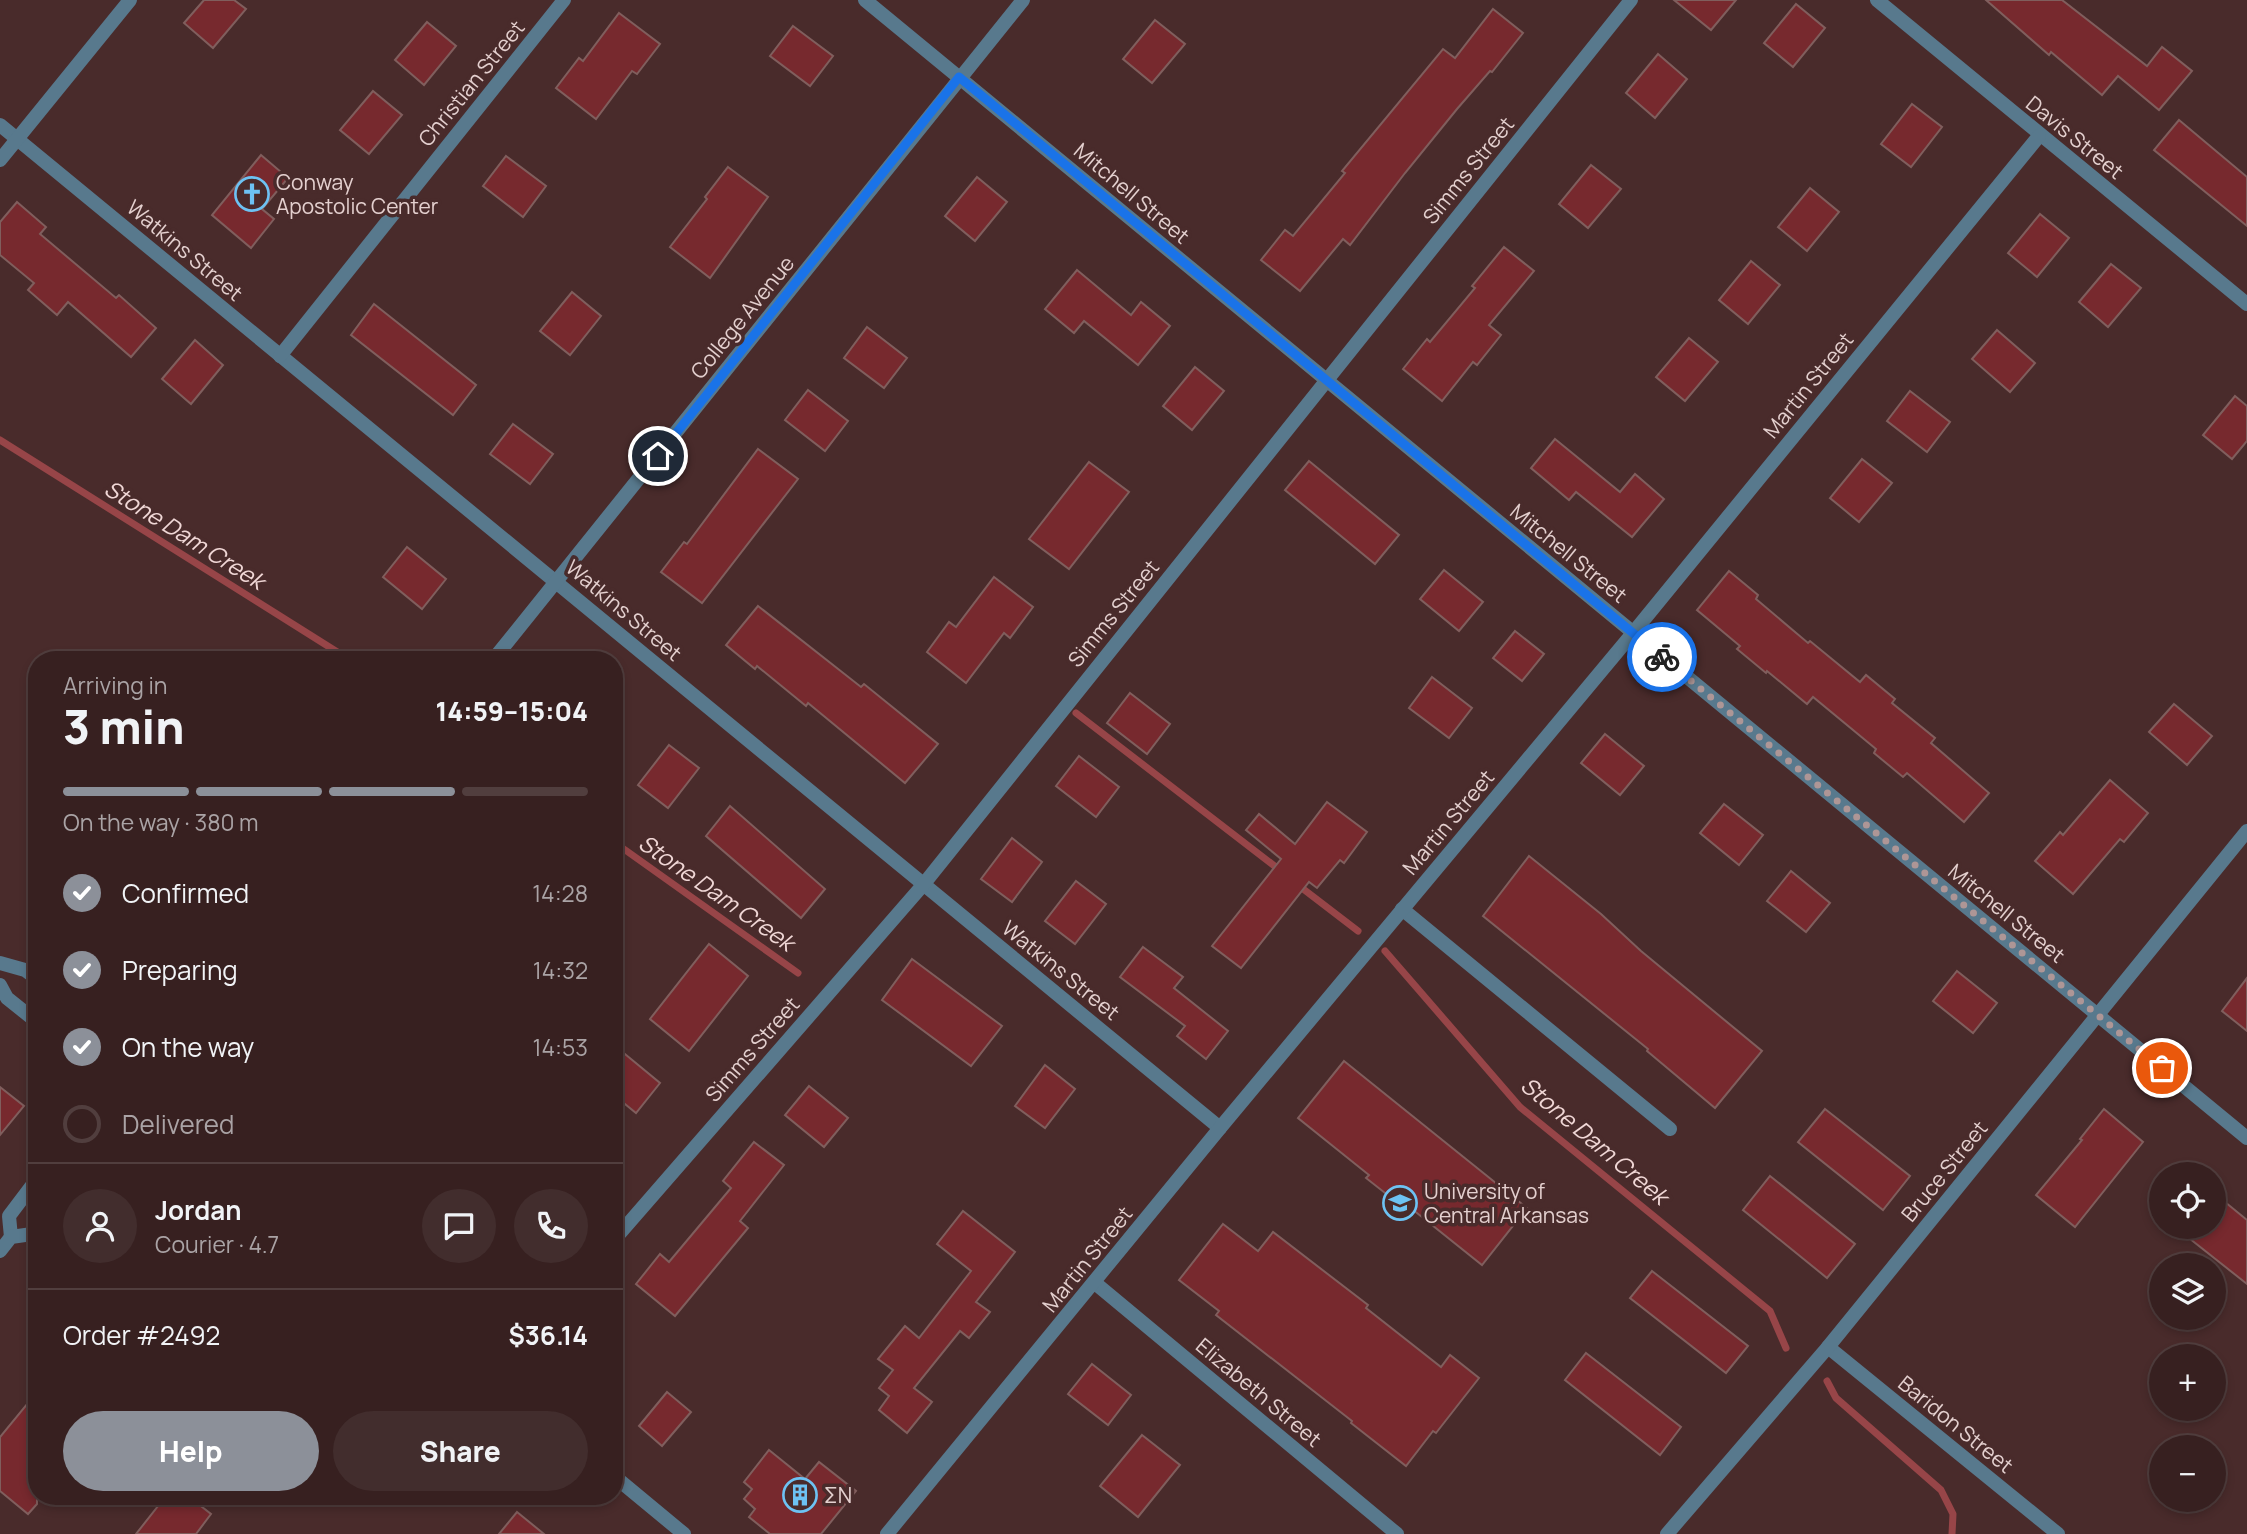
<!DOCTYPE html>
<html lang="en">
<head>
<meta charset="utf-8">
<style>
	body { margin:0; font-family:Manrope,sans-serif; background:#422d2d; color:#f1f3f6; height:100vh; display:flex; flex-direction:column; font-size:26px; white-space:nowrap }
	* { box-sizing:border-box; margin:0 }
	p { font-size:23px; color:#aaa3a5 }
	.icon { flex:none; width:38px; height:38px; fill:none; stroke:currentColor; stroke-width:2; stroke-linecap:round; stroke-linejoin:round }
	.map { position:relative; flex:1; overflow:hidden }
	.drawer { position:absolute; left:28px; top:651px; width:595px; height:854px; display:flex; flex-direction:column; background:#372020; border-radius:28px; box-shadow:0 4px 10px #0003,0 0 0 2px #513e3e }
	.drawer>* { flex:none }
	.buttons { position:absolute; left:2149px; top:1162px; display:grid; gap:14px }
	.buttons a { display:grid; place-items:center; width:77px; height:77px; border-radius:50%; background:#372020; box-shadow:0 4px 10px #0003,0 0 0 2px #513e3e; font-size:35px }
	.pin { position:absolute; display:grid; place-items:center; width:60px; height:60px; color:#fff; margin:-30px; border:4px solid #fff; border-radius:50%; box-shadow:0 2px 7px #0007 }
	.courier { position:absolute; display:grid; place-items:center; width:70px; height:70px; margin:-35px; border:5px solid #1a73e8; border-radius:50%; background:#fff; color:#222; box-shadow:0 2px 9px #0007 }
	.headline em { font-style:normal; font-weight:800 }
	.headline div { display:flex; flex-direction:column-reverse }
	.headline { display:flex; align-items:center; justify-content:space-between; height:119px; padding:0 35px }
	h1 { font-size:46px; font-weight:800; line-height:52px }
	.bar { display:grid; grid-template-columns:repeat(4,1fr); gap:10px 7px; align-content:center; height:84px; padding:0 35px }
	.bar i { height:9px; border-radius:5px; background:#513e3e }
	.bar .current { background:#8c9099 }
	.bar p { grid-column:span 4 }
	.line { display:flex; align-items:center; gap:18px; padding:0 35px; border-top:2px solid #513e3e }
	.line div { flex:1 }
	.round { display:grid; place-items:center; flex:none; width:74px; height:74px; border-radius:37px; background:#422d2d }
	ol { padding:0 35px; list-style:none }
	li { display:flex; align-items:center; gap:21px; height:77px }
	li p { margin-inline-start:auto }
	li .icon { padding:7px; border-radius:50%; background:#8c9099; color:#fff; stroke-width:4 }
	li:last-child { color:#aaa3a5 }
	li i { width:38px; height:38px; border:4px solid #513e3e; border-radius:50% }
	.cta { display:flex; gap:14px; margin-top:auto; padding:14px 35px }
	.cta a { flex:1; height:80px; border-radius:42px; background:#8c9099; color:#fff; font-size:28px; font-weight:800; line-height:80px; text-align:center }
	.cta a+a { background:#422d2d; color:#f1f3f6 }
	.map>svg:first-child { display:block }
	.lines { fill:none; stroke-linecap:round; stroke-linejoin:round }
	.stream { stroke:#974548; stroke-width:7 }
	.building { fill:#77292e; stroke:#805e5d; stroke-width:2 }
	.minor { stroke:#58798d; stroke-width:14 }
	.tertiary { stroke:#58798d; stroke-width:14 }
	.done { stroke:#ae9696; stroke-width:7; stroke-dasharray:0 12.6 }
	.route { stroke:#1a73e8; stroke-width:9 }
	.labels { text-anchor:middle; dominant-baseline:central; stroke-width:7; stroke-linejoin:round; paint-order:stroke }
	.street-label { font-size:21px; fill:#e4d0cf; stroke:#492b2b }
	.poi-label { font-size:21px; fill:#e4d0cf; stroke:#492b2b; text-anchor:start }
	.water-label { font-size:23px; font-style:italic; fill:#f0d7d6; stroke:#492b2b }
</style>
</head>
<body>
<div class="map">
<svg width="2247" height="1534" viewBox="0 0 2247 1534">
	<rect width="100%" height="100%" fill="#492b2b"/>
	<g class="lines">
		<g class="stream">
			<path d="M0,440L350,660"/>
			<path d="M1076,713L1281,871"/>
			<path d="M614,842L798,973"/>
			<path d="M1298,885L1358,931"/>
			<path d="M1385,951L1520,1107L1770,1311L1786,1348"/>
			<path d="M1827,1381L1836,1398L1941,1490L1953,1514L1952,1534"/>
		</g>
	</g>
	<g class="building">
		<path d="M204,0H234L246,9L213,48L184,23Z"/>
		<path d="M1674,0H1736L1711,30Z"/>
		<path d="M1986,0H2062L2147,66L2162,47L2192,71L2159,110L2118,76L2102,95L2051,52L2049,55Z"/>
		<path d="M1796,4L1825,28L1793,67L1764,43Z"/>
		<path d="M1493,9L1523,33L1492,72L1490,71L1457,109L1405,173L1350,245L1343,239L1300,291L1261,260L1285,230L1293,236L1345,173L1342,171L1443,49L1455,58Z"/>
		<path d="M619,13L660,44L637,74L632,71L596,119L556,88L579,58L583,61Z"/>
		<path d="M1155,20L1185,44L1152,83L1123,59Z"/>
		<path d="M427,22L456,46L424,85L395,60Z"/>
		<path d="M793,26L833,56L810,86L770,56Z"/>
		<path d="M1658,54L1687,79L1655,118L1626,93Z"/>
		<path d="M373,91L402,115L369,154L340,130Z"/>
		<path d="M1912,104L1942,127L1911,167L1881,144Z"/>
		<path d="M2179,120L2247,177V226L2154,150Z"/>
		<path d="M261,155L288,178L262,209L274,219L251,248L212,215Z"/>
		<path d="M506,156L546,186L523,217L483,186Z"/>
		<path d="M1591,165L1621,189L1588,228L1559,204Z"/>
		<path d="M728,167L768,197L710,278L670,247L707,199L705,197Z"/>
		<path d="M977,177L1007,202L975,241L945,216Z"/>
		<path d="M1810,188L1839,212L1807,251L1778,227Z"/>
		<path d="M17,202L46,227L40,234L116,298L119,295L156,328L131,357L68,302L57,315L28,290L34,283L0,255V222Z"/>
		<path d="M2040,214L2069,238L2037,277L2008,253Z"/>
		<path d="M1504,247L1534,271L1489,325L1501,335L1477,365L1473,362L1442,401L1403,369L1427,339L1430,342L1475,288L1472,286Z"/>
		<path d="M1751,261L1780,285L1748,324L1719,300Z"/>
		<path d="M2111,264L2141,288L2108,327L2079,302Z"/>
		<path d="M1077,270L1131,315L1141,302L1170,326L1138,365L1084,321L1074,333L1045,309Z"/>
		<path d="M572,292L601,316L570,355L540,331Z"/>
		<path d="M374,304L476,385L453,415L351,335Z"/>
		<path d="M867,327L907,358L884,388L844,358Z"/>
		<path d="M1997,330L2035,363L2010,392L1972,359Z"/>
		<path d="M1689,338L1718,362L1685,401L1656,377Z"/>
		<path d="M195,340L223,365L191,404L162,379Z"/>
		<path d="M1195,367L1224,391L1192,430L1163,406Z"/>
		<path d="M808,390L848,421L825,451L785,420Z"/>
		<path d="M1910,391L1950,422L1927,452L1887,421Z"/>
		<path d="M2235,396L2247,406V441L2232,459L2203,435Z"/>
		<path d="M513,424L553,454L530,484L490,454Z"/>
		<path d="M1555,439L1620,492L1635,474L1664,499L1632,537L1576,492L1569,500L1531,468Z"/>
		<path d="M758,449L798,479L702,603L661,572L684,542L687,544Z"/>
		<path d="M1862,459L1892,483L1859,522L1830,498Z"/>
		<path d="M1309,461L1399,535L1375,564L1285,490Z"/>
		<path d="M1089,462L1129,492L1069,569L1029,539Z"/>
		<path d="M407,547L446,579L422,609L383,577Z"/>
		<path d="M1444,570L1483,602L1459,631L1420,599Z"/>
		<path d="M1729,571L1758,595L1756,599L1808,643L1810,641L1860,682L1866,675L1895,699L1892,703L1935,738L1931,743L1989,793L1964,822L1907,773L1903,777L1874,753L1876,749L1813,697L1807,704L1767,671L1766,673L1737,649L1740,646L1697,610Z"/>
		<path d="M994,577L1033,607L1010,638L1004,633L966,683L927,652L949,622L956,627Z"/>
		<path d="M758,606L861,687L864,684L938,744L905,783L808,703L806,706L757,666L755,669L726,645Z"/>
		<path d="M1515,631L1544,654L1522,681L1493,658Z"/>
		<path d="M1432,677L1472,708L1449,738L1409,708Z"/>
		<path d="M1130,693L1170,724L1147,754L1107,723Z"/>
		<path d="M2174,704L2212,736L2187,765L2149,732Z"/>
		<path d="M1605,734L1644,766L1620,795L1581,763Z"/>
		<path d="M669,745L699,768L668,808L638,785Z"/>
		<path d="M1079,756L1119,787L1096,817L1056,786Z"/>
		<path d="M2110,780L2148,813L2124,842L2120,839L2073,894L2035,861L2060,832L2063,835Z"/>
		<path d="M1327,802L1367,832L1344,863L1340,860L1317,888L1309,882L1241,968L1212,946L1281,859L1246,830L1259,814L1295,844Z"/>
		<path d="M1724,804L1763,835L1739,865L1700,833Z"/>
		<path d="M730,806L825,889L801,918L706,836Z"/>
		<path d="M1012,838L1042,862L1012,902L981,879Z"/>
		<path d="M1529,856L1601,914L1641,951L1762,1051L1715,1108L1647,1051L1648,1049L1483,916Z"/>
		<path d="M1791,871L1830,903L1806,932L1767,901Z"/>
		<path d="M1076,881L1106,904L1075,944L1045,921Z"/>
		<path d="M709,944L748,976L689,1051L650,1019Z"/>
		<path d="M1143,947L1183,977L1174,988L1228,1031L1206,1059L1177,1036L1185,1026L1120,977Z"/>
		<path d="M912,959L1002,1026L971,1066L882,1000Z"/>
		<path d="M1957,971L1997,1003L1973,1033L1933,1001Z"/>
		<path d="M2247,978V1031L2222,1011Z"/>
		<path d="M614,1045L660,1083L636,1113L614,1095Z"/>
		<path d="M1344,1061L1527,1208L1482,1265L1402,1201L1399,1204L1366,1178L1369,1175L1298,1118Z"/>
		<path d="M1045,1065L1075,1089L1045,1128L1015,1106Z"/>
		<path d="M809,1086L848,1118L824,1147L785,1115Z"/>
		<path d="M0,1087L24,1106L0,1135Z"/>
		<path d="M1825,1109L1910,1176L1883,1210L1798,1142Z"/>
		<path d="M2104,1109L2143,1142L2075,1227L2036,1195L2082,1140L2080,1139Z"/>
		<path d="M754,1142L784,1165L740,1221L748,1228L675,1316L636,1284L660,1254L669,1262L731,1188L723,1181Z"/>
		<path d="M1770,1176L1855,1244L1827,1278L1743,1210Z"/>
		<path d="M2214,1193L2247,1220V1284L2175,1227H2214Z"/>
		<path d="M963,1211L1015,1252L976,1302L990,1312L969,1338L960,1331L914,1388L932,1402L907,1433L879,1410L889,1396L879,1388L893,1370L878,1359L905,1326L919,1338L971,1271L937,1244Z"/>
		<path d="M1223,1224L1258,1251L1273,1232L1368,1305L1366,1308L1441,1367L1450,1355L1479,1378L1436,1433L1433,1431L1406,1466L1351,1423L1352,1421L1216,1315L1219,1311L1179,1280Z"/>
		<path d="M1652,1271L1748,1346L1726,1373L1630,1298Z"/>
		<path d="M1586,1353L1681,1427L1660,1455L1565,1380Z"/>
		<path d="M1092,1364L1131,1395L1108,1425L1068,1394Z"/>
		<path d="M37,1392V1504L28,1514L0,1491V1437Z"/>
		<path d="M667,1392L691,1412L662,1446L639,1426Z"/>
		<path d="M1142,1435L1180,1465L1138,1517L1100,1486Z"/>
		<path d="M769,1450L805,1479L819,1462L856,1491L821,1534H770L749,1517L755,1509L744,1499L752,1489L744,1482Z"/>
		<path d="M166,1496H188L211,1514L196,1534H136Z"/>
		<path d="M517,1512L544,1534H499Z"/>
	</g>
	<g class="lines">
		<g class="minor">
			<path d="M865,0L2247,1138"/>
			<path d="M1877,0L2247,304"/>
			<path d="M0,125L1220,1128"/>
			<path d="M0,160L130,0"/>
			<path d="M280,356L564,0"/>
			<path d="M1402,909L1670,1129"/>
			<path d="M614,1240L923,885L1631,0"/>
			<path d="M1095,1283L1397,1534"/>
			<path d="M1828,1347L2058,1534"/>
			<path d="M887,1534L1220,1128L1633,633L2039,136"/>
		</g>
		<g class="tertiary">
			<path d="M493,660L1023,0"/>
			<path d="M0,963L25,970L37,979"/>
			<path d="M0,985L7,998L37,1022"/>
			<path d="M11,1237L9,1216L37,1179"/>
			<path d="M0,1251L11,1237L32,1234L37,1229"/>
			<path d="M614,1476L684,1534"/>
			<path d="M1667,1534L1828,1347L2247,831"/>
		</g>
	</g>
	<g class="lines">
		<path class="done" d="M1662,657L2162,1068"/>
		<path class="route" d="M658,456L959,77L1662,657"/>
	</g>
	<defs>
		<g id="church-ring" transform="scale(1.75)"><circle r="9.5" fill="#492b2b" stroke="#6dc2f3" stroke-width="1.5"/><path d="M-1.2-6h2.4v3.5h3.3v2.4h-3.3V6h-2.4V-.1h-3.3v-2.4h3.3Z" fill="#6dc2f3"/></g>
		<g id="university-ring" transform="scale(1.75)"><circle r="9.5" fill="#492b2b" stroke="#6dc2f3" stroke-width="1.5"/><path d="M0-5L7-2L0 1L-7-2ZM-4 1L0 2.5L4 1V4Q0 6-4 4Z" fill="#6dc2f3"/></g>
		<g id="building-ring" transform="scale(1.75)"><circle r="9.5" fill="#492b2b" stroke="#6dc2f3" stroke-width="1.5"/><path d="M-4-6H4V6H1V3H-1V6H-4ZM-2.5-4.3h1.7v1.8h-1.7ZM.8-4.3h1.7v1.8H.8ZM-2.5-1h1.7V.8h-1.7ZM.8-1h1.7V.8H.8Z" fill="#6dc2f3"/></g>
	</defs>
	<g fill-rule="evenodd">
		<use href="#church-ring" x="252" y="194"/>
		<use href="#university-ring" x="1400" y="1203"/>
		<use href="#building-ring" x="800" y="1495"/>
	</g>
	<g class="labels">
		<g class="street-label">
			<text transform="translate(471 83) rotate(-51)">Christian Street</text>
			<text transform="translate(2075 137) rotate(39)">Davis Street</text>
			<text transform="translate(1468 170) rotate(-51)">Simms Street</text>
			<text transform="translate(1132 193) rotate(40)">Mitchell Street</text>
			<text transform="translate(185 250) rotate(40)">Watkins Street</text>
			<text transform="translate(742 317) rotate(-51)">College Avenue</text>
			<text transform="translate(1808 385) rotate(-51)">Martin Street</text>
			<text transform="translate(1569 553) rotate(39)">Mitchell Street</text>
			<text transform="translate(624 610) rotate(40)">Watkins Street</text>
			<text transform="translate(1113 613) rotate(-51)">Simms Street</text>
			<text transform="translate(1448 822) rotate(-50)">Martin Street</text>
			<text transform="translate(2007 913) rotate(39)">Mitchell Street</text>
			<text transform="translate(1061 970) rotate(39)">Watkins Street</text>
			<text transform="translate(752 1049) rotate(-49)">Simms Street</text>
			<text transform="translate(1944 1171) rotate(-51)">Bruce Street</text>
			<text transform="translate(1087 1259) rotate(-51)">Martin Street</text>
			<text transform="translate(1259 1392) rotate(40)">Elizabeth Street</text>
			<text transform="translate(1956 1424) rotate(39)">Baridon Street</text>
		</g>
		<g class="poi-label">
			<text x="276" y="182">Conway<tspan x="276" dy="24">Apostolic Center</tspan></text>
			<text x="1424" y="1191">University of<tspan x="1424" dy="24">Central Arkansas</tspan></text>
			<text x="824" y="1495">ΣΝ</text>
		</g>
		<g class="water-label">
			<text transform="translate(185 534) rotate(32)">Stone Dam Creek</text>
			<text transform="translate(717 892) rotate(35)">Stone Dam Creek</text>
			<text transform="translate(1595 1140) rotate(40)">Stone Dam Creek</text>
		</g>
	</g>
</svg>
<div class="buttons">
<a><svg class="icon" aria-label="locate" viewBox="0 0 24 24"><circle cx="12" cy="12" r="6"/><path d="M12 2v4M12 18v4M2 12h4M18 12h4"/></svg></a>
<a><svg class="icon" aria-label="layers" viewBox="0 0 24 24"><path d="M12 4l9 5-9 5-9-5zM3 14l9 5 9-5"/></svg></a>
<a>+</a>
<a>−</a>
</div>
<div class="pin" style="left:2162px;top:1068px;background:#ea580c"><svg class="icon" aria-label="bag" viewBox="0 0 24 24"><path d="M5 8h14l-1 12H6zM9 8a3 3 0 0 1 6 0"/></svg></div>
<div class="pin" style="left:658px;top:456px;background:#1f2937"><svg class="icon" aria-label="home" viewBox="0 0 24 24"><path d="M3 11l9-7 9 7M6 9v11h12V9"/></svg></div>
<div class="courier" style="left:1662px;top:657px"><svg class="icon" aria-label="bike" viewBox="0 0 24 24"><circle cx="6" cy="16" r="4"/><circle cx="18" cy="16" r="4"/><path d="M6 16l4-8h5l3 8M10 8l3 8H6M13 5h3"/></svg></div>
<section class="drawer">
<div class="headline"><div><h1>3 min</h1><p>Arriving in</p></div><em>14:59–15:04</em></div>
<div class="bar"><i class="current"></i><i class="current"></i><i class="current"></i><i></i><p>On the way · 380 m</p></div>
<ol>
<li><svg class="icon" aria-label="check" viewBox="0 0 24 24"><path d="M5 12l5 5 9-10"/></svg>Confirmed<p>14:28</p></li>
<li><svg class="icon" aria-label="check" viewBox="0 0 24 24"><path d="M5 12l5 5 9-10"/></svg>Preparing<p>14:32</p></li>
<li><svg class="icon" aria-label="check" viewBox="0 0 24 24"><path d="M5 12l5 5 9-10"/></svg>On the way<p>14:53</p></li>
<li><i></i>Delivered</li>
</ol>
<div class="line" style="height:126px"><a class="round"><svg class="icon" aria-label="person" viewBox="0 0 24 24"><circle cx="12" cy="8" r="4"/><path d="M4 21q1-7 8-7t8 7"/></svg></a><div><b>Jordan</b><p>Courier · 4.7</p></div><a class="round"><svg class="icon" aria-label="chat" viewBox="0 0 24 24"><path d="M4 5h16v11H9l-5 4z"/></svg></a><a class="round"><svg class="icon" aria-label="phone" viewBox="0 0 24 24"><path d="M5 4h4l2 5-3 2q2 4 5 5l2-3 5 2v4C11 20 4 13 5 4z"/></svg></a></div>
<div class="line" style="height:91px"><div>Order #2492</div><b>$36.14</b></div>
<div class="cta"><a>Help</a><a>Share</a></div>
</section>
</div>
</body>
</html>
